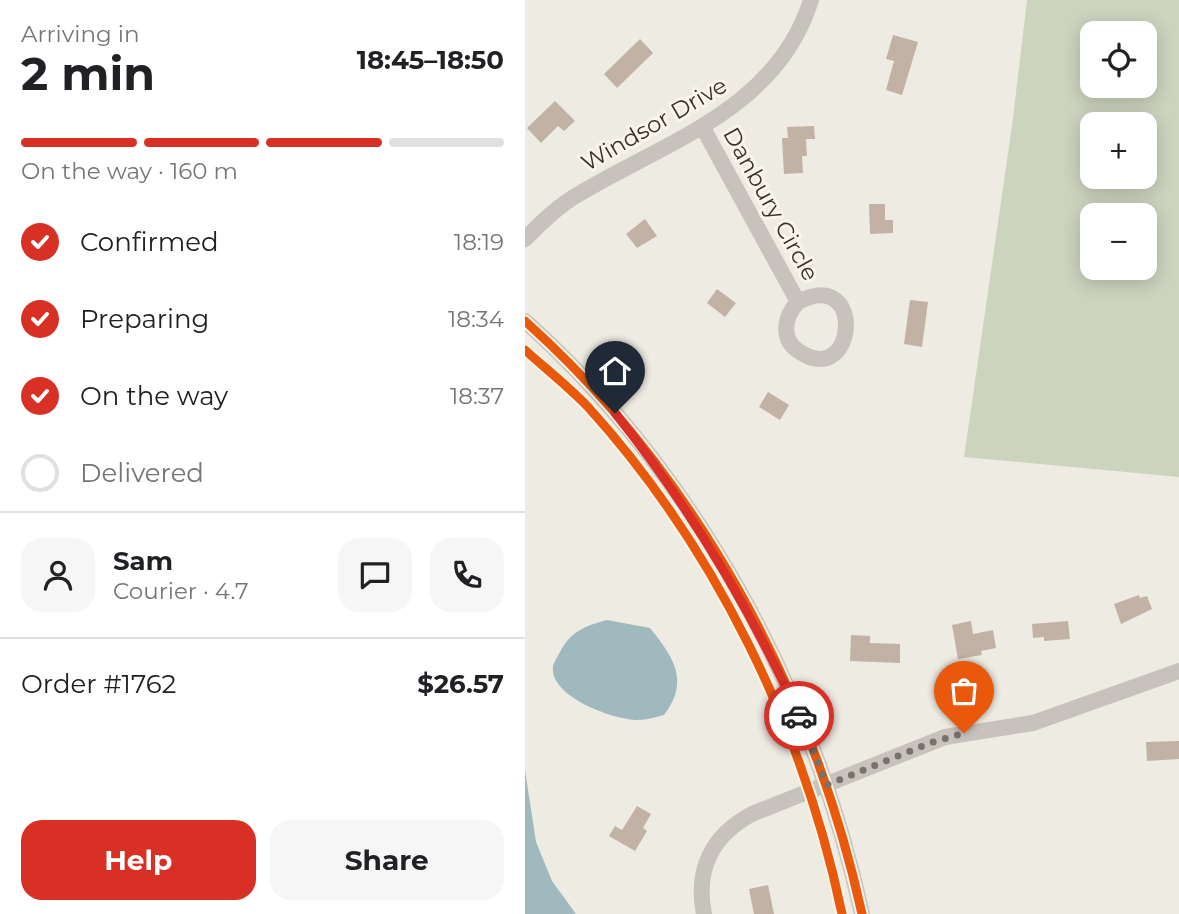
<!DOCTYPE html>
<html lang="en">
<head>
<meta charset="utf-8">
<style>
	body { margin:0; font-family:Montserrat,sans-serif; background:#f6f6f6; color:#202124; height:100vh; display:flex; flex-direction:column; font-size:26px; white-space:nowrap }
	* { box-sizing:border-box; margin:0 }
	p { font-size:23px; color:#757577 }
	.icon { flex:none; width:38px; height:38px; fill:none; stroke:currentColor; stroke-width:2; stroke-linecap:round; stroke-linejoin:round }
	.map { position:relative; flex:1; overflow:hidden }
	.side { display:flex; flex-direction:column; background:#fff; width:525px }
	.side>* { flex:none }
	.fabs { position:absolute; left:555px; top:21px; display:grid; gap:14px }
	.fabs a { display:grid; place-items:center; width:77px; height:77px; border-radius:14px; background:#fff; box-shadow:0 4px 18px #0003; font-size:35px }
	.pin { position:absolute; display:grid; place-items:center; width:60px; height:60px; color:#fff; margin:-72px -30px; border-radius:50% 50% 50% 0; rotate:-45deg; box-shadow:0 0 7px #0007 }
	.pin .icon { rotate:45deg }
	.courier { position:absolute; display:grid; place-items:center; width:70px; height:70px; margin:-35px; border:5px solid #d93025; border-radius:50%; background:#fff; color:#222; box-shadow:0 2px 9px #0007 }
	.summary em { font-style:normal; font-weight:700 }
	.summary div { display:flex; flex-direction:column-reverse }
	.summary { display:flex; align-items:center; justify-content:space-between; height:119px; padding:0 21px }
	h1 { font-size:46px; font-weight:700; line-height:52px }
	.bar { display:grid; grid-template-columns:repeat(4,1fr); gap:10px 7px; align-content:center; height:84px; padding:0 21px }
	.bar i { height:9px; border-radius:5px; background:#e0e0e0 }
	.bar .on { background:#d93025 }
	.bar p { grid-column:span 4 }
	.line { display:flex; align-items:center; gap:18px; padding:0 21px; border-top:2px solid #e0e0e0 }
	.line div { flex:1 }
	.round { display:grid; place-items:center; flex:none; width:74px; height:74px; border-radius:21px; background:#f6f6f6 }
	ol { padding:0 21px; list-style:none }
	li { display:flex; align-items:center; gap:21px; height:77px }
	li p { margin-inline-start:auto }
	li .icon { padding:7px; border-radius:50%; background:#d93025; color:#fff; stroke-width:4 }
	li:last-child { color:#757577 }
	li i { width:38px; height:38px; border:4px solid #e0e0e0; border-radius:50% }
	.primary-button { display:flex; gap:14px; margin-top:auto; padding:14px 21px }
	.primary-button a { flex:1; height:80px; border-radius:21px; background:#d93025; color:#fff; font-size:28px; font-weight:700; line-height:80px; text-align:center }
	.primary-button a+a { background:#f6f6f6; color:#202124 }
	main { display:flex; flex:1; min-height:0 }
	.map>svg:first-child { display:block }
	.green { fill:#ccd4be; fill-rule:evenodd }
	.water { fill:#a0b9be }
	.building { fill:#c1b2a5 }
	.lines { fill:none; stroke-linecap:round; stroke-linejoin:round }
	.minor { stroke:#c7c3bc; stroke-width:16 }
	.cycleway-casing { stroke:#faf5eb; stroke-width:13 }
	.cycleway { stroke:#e8590c; stroke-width:9 }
	.done { stroke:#78726b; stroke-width:7; stroke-dasharray:0 12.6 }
	.route { stroke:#d93025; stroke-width:9 }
	.labels { text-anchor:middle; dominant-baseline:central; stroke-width:6; stroke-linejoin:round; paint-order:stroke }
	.street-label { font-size:23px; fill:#38312a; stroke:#faf5eb }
</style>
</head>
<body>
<main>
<section class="side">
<div class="summary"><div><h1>2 min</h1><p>Arriving in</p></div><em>18:45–18:50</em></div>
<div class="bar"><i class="on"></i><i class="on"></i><i class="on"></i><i></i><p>On the way · 160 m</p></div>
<ol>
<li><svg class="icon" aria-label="check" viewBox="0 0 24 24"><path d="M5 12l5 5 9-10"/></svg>Confirmed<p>18:19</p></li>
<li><svg class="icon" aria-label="check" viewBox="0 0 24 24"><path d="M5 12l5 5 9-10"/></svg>Preparing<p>18:34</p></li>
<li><svg class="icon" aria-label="check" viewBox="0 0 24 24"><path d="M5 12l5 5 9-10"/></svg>On the way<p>18:37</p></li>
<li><i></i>Delivered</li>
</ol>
<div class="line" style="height:126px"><a class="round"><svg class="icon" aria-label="person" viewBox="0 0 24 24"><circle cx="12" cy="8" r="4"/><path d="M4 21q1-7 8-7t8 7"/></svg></a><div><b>Sam</b><p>Courier · 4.7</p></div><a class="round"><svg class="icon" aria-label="chat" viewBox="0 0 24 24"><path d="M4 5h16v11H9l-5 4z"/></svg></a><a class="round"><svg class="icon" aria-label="phone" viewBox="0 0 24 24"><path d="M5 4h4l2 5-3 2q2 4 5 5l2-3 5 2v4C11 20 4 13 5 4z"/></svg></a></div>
<div class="line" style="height:91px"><div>Order #1762</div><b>$26.57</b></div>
<div class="primary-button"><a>Help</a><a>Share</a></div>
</section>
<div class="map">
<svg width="654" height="914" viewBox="0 0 654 914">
	<rect width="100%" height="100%" fill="#eeebe3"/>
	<path class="green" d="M502,0H654V477L439,457L487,126ZM567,33H620V86H567ZM567,124H620V177H567ZM567,215H620V268H567Z"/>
	<g class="water">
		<path d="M82,620L125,628C149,658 165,681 139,715C131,717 121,720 113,720C89,720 24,697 28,666C29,662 33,656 35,652C46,631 60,626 82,620Z"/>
		<path d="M0,770L11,842L27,881L51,914H0Z"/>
	</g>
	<g class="building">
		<path d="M368,35L393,42L377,95L361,90L369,61L361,59Z"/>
		<path d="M115,39L128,53L92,88L79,74Z"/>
		<path d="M30,101L50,121L39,131L33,126L16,143L2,128Z"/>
		<path d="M289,126L290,139H281L282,156H277L278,173L259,174L257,138H263L262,127Z"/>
		<path d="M344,204H360V220H368V233L345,234Z"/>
		<path d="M120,219L132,236L112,248L101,234Z"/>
		<path d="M192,289L211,303L200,317L182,303Z"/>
		<path d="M385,300L403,302L397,347L379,344Z"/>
		<path d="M243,392L264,405L255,420L234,407Z"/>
		<path d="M614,595L615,598L622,596L627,609L596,624L589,604Z"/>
		<path d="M446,621L448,634L468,630L471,648L456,651L457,655L433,659L427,625Z"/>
		<path d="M543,621L545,639L519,641V637L508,638L507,624Z"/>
		<path d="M326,635L345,636V643L375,644V663L325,661Z"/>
		<path d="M654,741V759L622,761L621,742Z"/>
		<path d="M112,806L126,814L118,828L122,831L110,851L84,836L90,826L97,830Z"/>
		<path d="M243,885L249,914H229L224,889Z"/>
	</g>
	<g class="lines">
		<g class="minor">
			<path d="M178,128L273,302C259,317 255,340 275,352C331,389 342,266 273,302"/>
			<path d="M0,239C16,223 34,205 54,194C142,141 252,109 286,0"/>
			<path d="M0,321C171,474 288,691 337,914"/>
			<path d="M179,914C170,870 187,835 227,814L420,737L508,723L654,671"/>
		</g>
		<g class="cycleway-casing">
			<g id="cycleway">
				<path d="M0,321C171,474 288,691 337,914"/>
				<path d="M0,350C21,369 44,387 63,407C190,547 279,730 317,914"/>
			</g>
		</g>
		<use href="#cycleway" class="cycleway"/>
	</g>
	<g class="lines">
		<path class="done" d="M274,716L302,785L405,743L439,733"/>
		<path class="route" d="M90,413C165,507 224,606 274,716"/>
	</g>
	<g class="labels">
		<g class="street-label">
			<text transform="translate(129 124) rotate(-30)">Windsor Drive</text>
			<text transform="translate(246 204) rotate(61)">Danbury Circle</text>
		</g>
	</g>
</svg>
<div class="fabs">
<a><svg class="icon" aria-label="locate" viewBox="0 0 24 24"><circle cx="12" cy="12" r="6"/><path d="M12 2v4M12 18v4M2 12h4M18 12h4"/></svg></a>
<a>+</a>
<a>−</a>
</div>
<div class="pin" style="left:439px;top:733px;background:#ea580c"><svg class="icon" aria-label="bag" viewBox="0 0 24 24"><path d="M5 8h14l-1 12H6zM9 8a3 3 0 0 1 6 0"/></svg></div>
<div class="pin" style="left:90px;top:413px;background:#1f2937"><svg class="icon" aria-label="home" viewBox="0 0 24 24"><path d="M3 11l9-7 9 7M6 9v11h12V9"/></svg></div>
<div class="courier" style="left:274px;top:716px"><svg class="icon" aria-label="car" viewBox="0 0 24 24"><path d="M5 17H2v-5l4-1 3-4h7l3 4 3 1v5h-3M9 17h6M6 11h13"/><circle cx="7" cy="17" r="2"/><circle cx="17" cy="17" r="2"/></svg></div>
</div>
</main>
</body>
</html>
